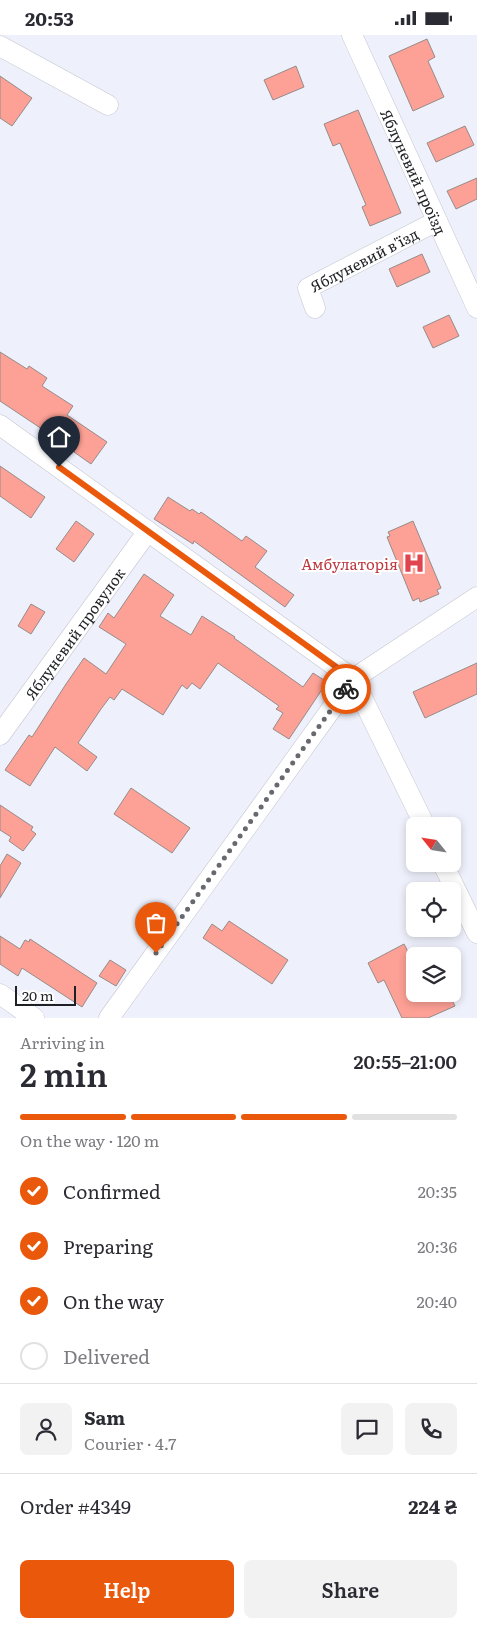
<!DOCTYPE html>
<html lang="en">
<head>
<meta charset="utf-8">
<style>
	body { margin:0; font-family:Literata,serif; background:#f2f2f3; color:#2b2b33; height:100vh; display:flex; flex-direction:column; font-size:19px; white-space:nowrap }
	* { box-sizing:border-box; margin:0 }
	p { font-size:16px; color:#7c7c81 }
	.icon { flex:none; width:28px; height:28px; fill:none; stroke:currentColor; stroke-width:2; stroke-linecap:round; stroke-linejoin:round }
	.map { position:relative; height:983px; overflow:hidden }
	.sheet { display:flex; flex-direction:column; background:#fff; flex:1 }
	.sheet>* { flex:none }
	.needle { width:32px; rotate:300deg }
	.buttons { position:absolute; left:406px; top:782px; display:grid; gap:10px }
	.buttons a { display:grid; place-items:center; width:55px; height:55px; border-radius:8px; background:#fff; box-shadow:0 2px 8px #0003; font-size:25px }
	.scale { position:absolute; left:15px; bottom:12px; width:61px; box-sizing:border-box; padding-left:5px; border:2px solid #1f2024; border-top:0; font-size:14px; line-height:18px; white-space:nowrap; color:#1f2024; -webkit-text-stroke:4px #fff; paint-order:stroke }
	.pin { position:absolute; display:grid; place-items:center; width:42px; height:42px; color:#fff; margin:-51px -21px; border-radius:50% 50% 50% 0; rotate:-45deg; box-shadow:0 0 5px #0007 }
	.pin .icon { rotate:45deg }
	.courier { position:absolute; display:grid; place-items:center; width:50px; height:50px; margin:-25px; border:4px solid #ea580c; border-radius:50%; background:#fff; color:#222; box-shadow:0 1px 6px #0007 }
	.summary em { font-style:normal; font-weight:600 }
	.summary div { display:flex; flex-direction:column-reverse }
	.summary { display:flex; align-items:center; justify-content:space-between; height:85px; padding:0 20px }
	h1 { font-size:32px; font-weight:600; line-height:38px }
	.bar { display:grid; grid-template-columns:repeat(4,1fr); gap:8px 5px; align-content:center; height:60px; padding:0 20px }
	.bar i { height:6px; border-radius:4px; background:#e1e1e2 }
	.bar .current { background:#ea580c }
	.bar p { grid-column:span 4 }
	.line { display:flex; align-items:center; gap:12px; padding:0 20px; border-top:1px solid #e1e1e2 }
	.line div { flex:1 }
	.round { display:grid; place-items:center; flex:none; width:52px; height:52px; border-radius:8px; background:#f2f2f3 }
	ol { padding:0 20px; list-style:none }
	li { display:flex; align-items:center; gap:15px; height:55px }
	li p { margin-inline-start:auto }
	li .icon { padding:5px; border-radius:50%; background:#ea580c; color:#fff; stroke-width:4 }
	li:last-child { color:#7c7c81 }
	li i { width:28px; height:28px; border:2px solid #e1e1e2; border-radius:50% }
	.primary-button { display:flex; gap:10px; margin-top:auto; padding:10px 20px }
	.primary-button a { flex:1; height:58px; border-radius:8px; background:#ea580c; color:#fff; font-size:20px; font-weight:600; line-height:58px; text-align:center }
	.primary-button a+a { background:#f2f2f3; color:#2b2b33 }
	.status { display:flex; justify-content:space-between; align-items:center; height:35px; padding:0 25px; background:#fff; direction:ltr }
	.status svg { height:14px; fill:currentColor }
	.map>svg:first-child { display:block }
	.building { fill:#fda095; stroke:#968b89 }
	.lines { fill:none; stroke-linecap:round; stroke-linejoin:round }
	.minor-casing { stroke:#c4c6d0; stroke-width:21 }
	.minor { stroke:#fff; stroke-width:20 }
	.done { stroke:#67696f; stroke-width:5; stroke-dasharray:0 9 }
	.route { stroke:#ea580c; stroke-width:6 }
	.labels { text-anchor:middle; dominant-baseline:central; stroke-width:4; stroke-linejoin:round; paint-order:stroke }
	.street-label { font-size:15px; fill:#1f2024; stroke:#fff }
	.health-label { font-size:15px; fill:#be3a42; stroke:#fff; text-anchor:end }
</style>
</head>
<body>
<div class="status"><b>20:53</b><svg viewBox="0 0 49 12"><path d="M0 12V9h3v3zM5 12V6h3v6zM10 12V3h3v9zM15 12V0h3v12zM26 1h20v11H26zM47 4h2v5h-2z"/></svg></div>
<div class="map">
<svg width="477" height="983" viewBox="0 0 477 983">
	<rect width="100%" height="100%" fill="#eef0fb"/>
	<g class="building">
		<path d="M427,4L435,22L428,26L444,62L413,76L389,21Z"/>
		<path d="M296,31L304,52L273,65L264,45Z"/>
		<path d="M0,41L32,63L12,91L0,83Z"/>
		<path d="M358,75L401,178L370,191L362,172L366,170L340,108L333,111L324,89Z"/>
		<path d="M465,91L474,110L436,127L427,108Z"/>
		<path d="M477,143V164L456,174L447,156Z"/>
		<path d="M422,219L430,237L397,252L389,234Z"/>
		<path d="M449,280L459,301L433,313L423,292Z"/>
		<path d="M0,317L27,334L29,331L47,343L42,351L73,371L67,380L107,407L91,429L74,417L75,416L0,366Z"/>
		<path d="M0,431L45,462L31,483L0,461Z"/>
		<path d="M168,462L190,476L192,474L199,479L201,477L242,506L246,501L267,516L255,532L294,560L285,572L194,506L193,509L154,484Z"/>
		<path d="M76,486L94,499L74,527L56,514Z"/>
		<path d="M413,486L441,553L437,555L439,559L420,567L419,563L413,566L387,502L390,501L388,497Z"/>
		<path d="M144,539L174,560L160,581L191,600L202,581L235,602L234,603L303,652L313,638L327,647L289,704L273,694L283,678L276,674L279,671L218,628L200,654L192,648L187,654L182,650L163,680L122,654L114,665L110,662L101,674L78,708L97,722L87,736L55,712L30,751L5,735L29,700L32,702L66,649L84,623L106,639L126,609L99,592L108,578L114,583Z"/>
		<path d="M31,569L45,577L31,599L18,591Z"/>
		<path d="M477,628V659L425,683L413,657Z"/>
		<path d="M131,753L190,793L172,818L114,779Z"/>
		<path d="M0,770L33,792L31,795L36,799L23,816L9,806L11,802L0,795Z"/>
		<path d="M7,819L21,828L0,863V831Z"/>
		<path d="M229,886L288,925L272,949L203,903L212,889L222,896Z"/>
		<path d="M0,901L20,914L25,905L29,907L30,904L97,948L82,972L22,933L18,941L0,929Z"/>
		<path d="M404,909L415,930V959H449L455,971L428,983H402L384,945L378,948L368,928Z"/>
		<path d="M110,925L126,935L116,951L99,941Z"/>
	</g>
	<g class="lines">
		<g class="minor-casing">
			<g id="minor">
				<path id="s1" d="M352,0L477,273"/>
				<path d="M0,11L108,70"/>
				<path id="s2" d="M315,273L308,253L437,186"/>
				<path d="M0,390L353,644L425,791"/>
				<path id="s3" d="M0,700L148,496"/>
				<path d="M443,829L477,898"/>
				<path d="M0,959L34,983"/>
				<path d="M109,983L353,644L477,562"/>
			</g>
		</g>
		<use href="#minor" class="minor"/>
	</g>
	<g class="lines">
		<path class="done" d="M156,918L346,654"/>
		<path class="route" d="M59,432L353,644L346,654"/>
	</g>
	<defs>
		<g id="hospital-bare" transform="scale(1.725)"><path d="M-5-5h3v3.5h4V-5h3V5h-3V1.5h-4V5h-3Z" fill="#e0444e" stroke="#fff" stroke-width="2.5" paint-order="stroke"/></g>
	</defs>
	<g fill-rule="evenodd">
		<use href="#hospital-bare" x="414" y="528"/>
	</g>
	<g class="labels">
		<g class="street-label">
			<text stroke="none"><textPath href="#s1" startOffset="150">Яблуневий проїзд</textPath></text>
			<text stroke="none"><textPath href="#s2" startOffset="84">Яблуневий в'їзд</textPath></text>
			<text stroke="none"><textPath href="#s3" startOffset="126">Яблуневий провулок</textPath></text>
		</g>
		<g class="health-label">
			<text x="398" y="528">Амбулаторія</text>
		</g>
	</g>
</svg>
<div class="buttons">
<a><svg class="needle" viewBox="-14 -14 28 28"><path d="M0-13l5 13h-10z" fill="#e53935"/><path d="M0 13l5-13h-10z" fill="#7c7c81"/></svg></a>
<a><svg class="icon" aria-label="locate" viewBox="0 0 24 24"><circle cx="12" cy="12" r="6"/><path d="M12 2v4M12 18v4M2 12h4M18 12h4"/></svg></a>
<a><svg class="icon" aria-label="layers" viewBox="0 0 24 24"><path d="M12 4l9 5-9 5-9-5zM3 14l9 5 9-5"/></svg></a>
</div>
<div class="scale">20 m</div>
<div class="pin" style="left:156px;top:918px;background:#ea580c"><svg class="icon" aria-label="bag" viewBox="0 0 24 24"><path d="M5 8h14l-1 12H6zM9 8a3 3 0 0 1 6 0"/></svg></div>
<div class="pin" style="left:59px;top:432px;background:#1f2937"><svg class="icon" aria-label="home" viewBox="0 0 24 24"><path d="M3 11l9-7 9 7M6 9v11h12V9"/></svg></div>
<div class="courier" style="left:346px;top:654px"><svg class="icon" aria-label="bike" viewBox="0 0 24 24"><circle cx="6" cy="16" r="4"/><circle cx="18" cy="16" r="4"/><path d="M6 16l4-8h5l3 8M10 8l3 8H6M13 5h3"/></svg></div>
</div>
<section class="sheet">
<div class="summary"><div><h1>2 min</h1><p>Arriving in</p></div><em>20:55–21:00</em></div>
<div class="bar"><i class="current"></i><i class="current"></i><i class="current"></i><i></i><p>On the way · 120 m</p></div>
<ol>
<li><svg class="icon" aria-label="check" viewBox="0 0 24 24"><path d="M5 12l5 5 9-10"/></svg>Confirmed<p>20:35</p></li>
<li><svg class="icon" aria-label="check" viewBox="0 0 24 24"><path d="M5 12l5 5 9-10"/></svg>Preparing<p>20:36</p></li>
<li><svg class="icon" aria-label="check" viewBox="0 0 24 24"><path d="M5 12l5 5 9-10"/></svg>On the way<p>20:40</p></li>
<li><i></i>Delivered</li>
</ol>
<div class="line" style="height:90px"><a class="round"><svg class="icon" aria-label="person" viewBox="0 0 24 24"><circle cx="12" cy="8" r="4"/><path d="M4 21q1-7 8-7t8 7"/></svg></a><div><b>Sam</b><p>Courier · 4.7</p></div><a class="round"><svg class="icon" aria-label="chat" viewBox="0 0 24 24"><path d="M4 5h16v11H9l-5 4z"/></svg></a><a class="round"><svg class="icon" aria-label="phone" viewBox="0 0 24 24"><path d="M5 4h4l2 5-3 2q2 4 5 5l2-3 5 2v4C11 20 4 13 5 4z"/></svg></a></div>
<div class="line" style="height:65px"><div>Order #4349</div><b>224 ₴</b></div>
<div class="primary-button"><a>Help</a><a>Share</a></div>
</section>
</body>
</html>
